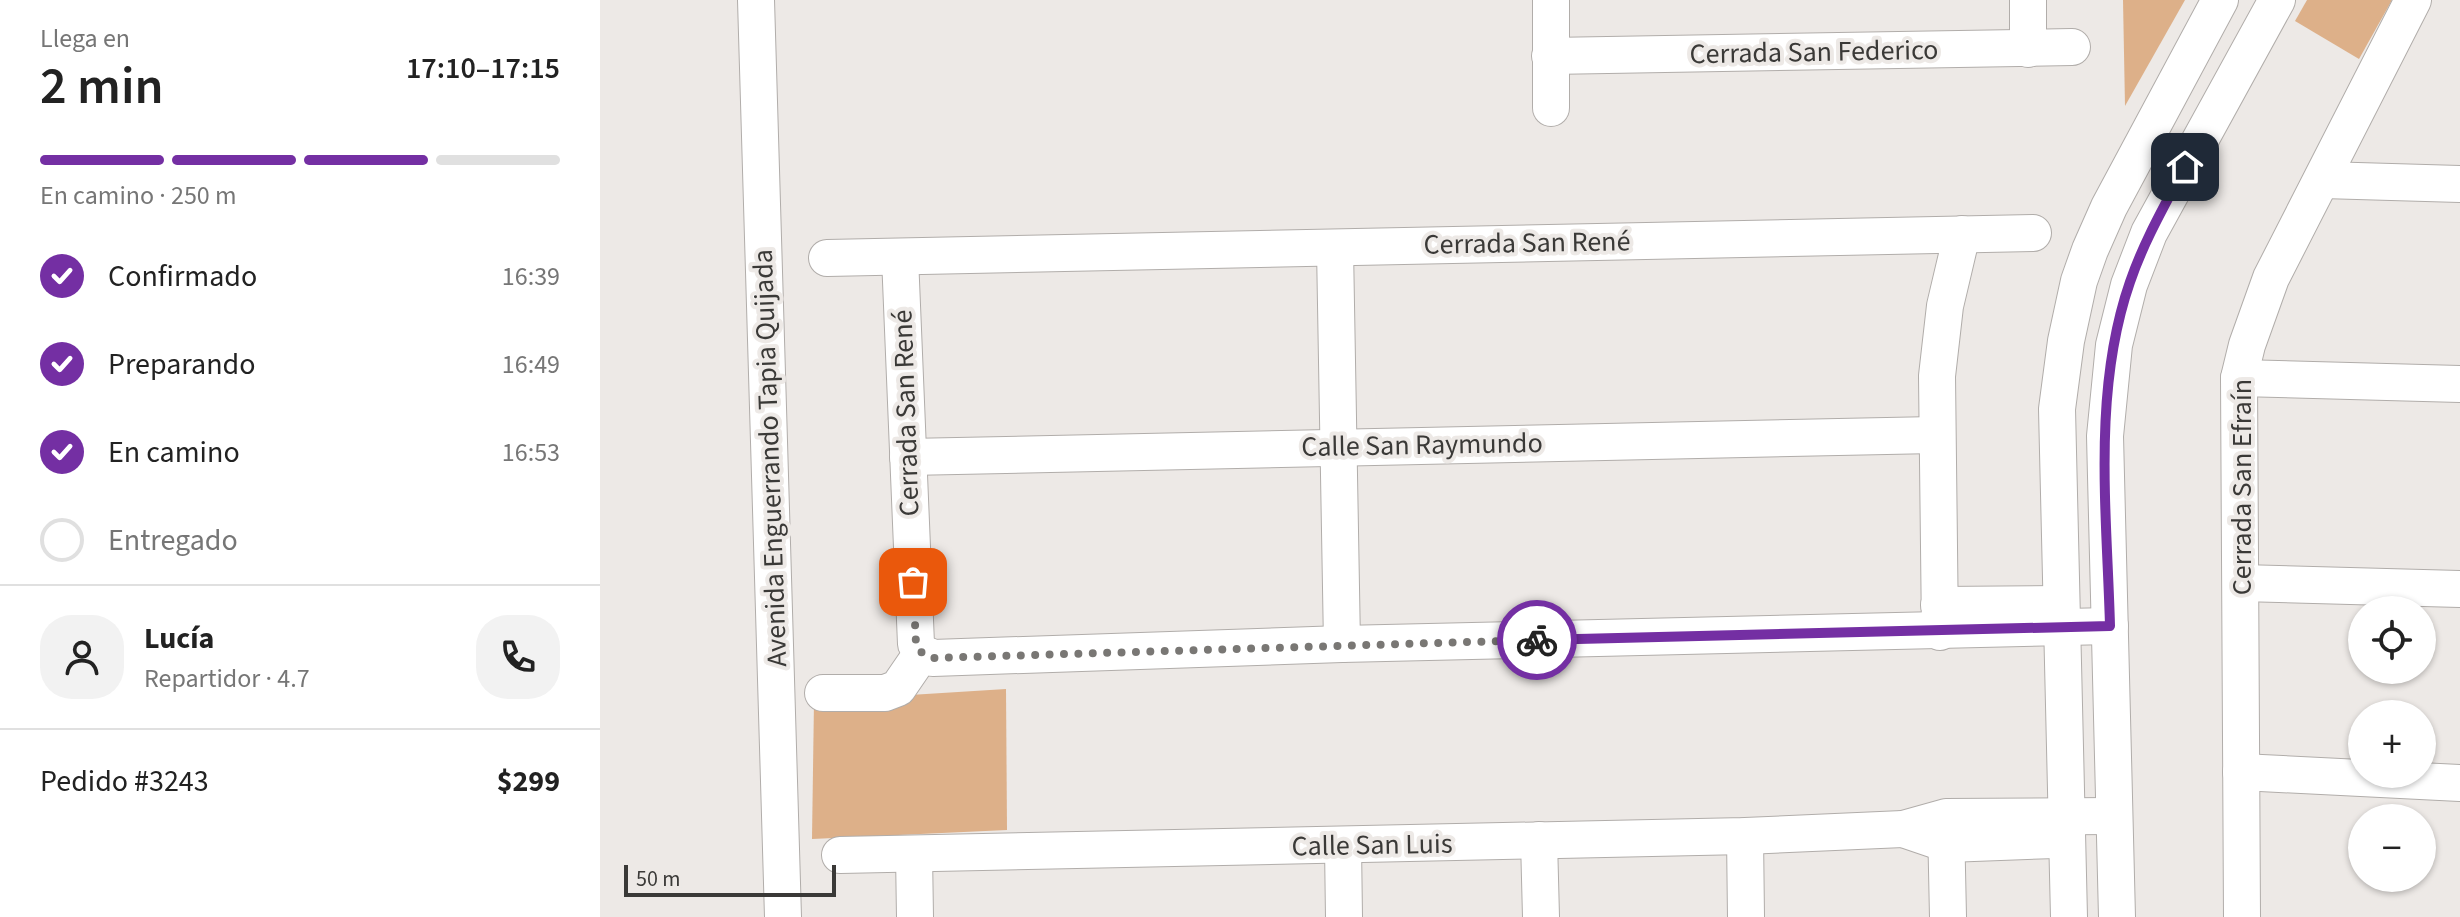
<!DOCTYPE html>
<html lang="es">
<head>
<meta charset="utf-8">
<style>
	body { margin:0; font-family:"Source Sans 3",sans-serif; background:#f2f2f2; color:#222; height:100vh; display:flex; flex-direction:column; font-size:30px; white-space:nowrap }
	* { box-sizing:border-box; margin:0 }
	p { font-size:26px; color:#767676 }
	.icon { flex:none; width:44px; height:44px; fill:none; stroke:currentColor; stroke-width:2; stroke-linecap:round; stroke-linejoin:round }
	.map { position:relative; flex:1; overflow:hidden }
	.panel { display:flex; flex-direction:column; background:#fff; width:600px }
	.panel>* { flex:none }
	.fabs { position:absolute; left:1748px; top:596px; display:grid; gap:16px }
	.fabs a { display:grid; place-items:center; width:88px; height:88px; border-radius:50%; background:#fff; box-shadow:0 2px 6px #0004; font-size:40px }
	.scale { position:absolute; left:24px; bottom:20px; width:212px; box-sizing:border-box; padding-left:8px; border:4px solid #3a3937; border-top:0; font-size:22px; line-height:28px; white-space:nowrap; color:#3a3937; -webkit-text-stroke:6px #ede9e6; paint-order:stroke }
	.pin { position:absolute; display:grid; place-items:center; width:68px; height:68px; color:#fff; margin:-34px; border-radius:16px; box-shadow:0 4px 12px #0006 }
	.courier { position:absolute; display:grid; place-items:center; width:80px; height:80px; margin:-40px; border:6px solid #742fa3; border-radius:50%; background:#fff; color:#222; box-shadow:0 2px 10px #0007 }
	.overview em { font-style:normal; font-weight:600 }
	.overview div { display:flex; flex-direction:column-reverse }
	.overview { display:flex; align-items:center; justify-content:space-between; height:136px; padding:0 40px }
	h1 { font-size:52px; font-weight:600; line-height:60px }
	.bar { display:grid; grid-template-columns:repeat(4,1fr); gap:12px 8px; align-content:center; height:96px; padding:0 40px }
	.bar i { height:10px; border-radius:6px; background:#e0e0e0 }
	.bar .current { background:#742fa3 }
	.bar p { grid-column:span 4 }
	.line { display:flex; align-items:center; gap:20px; padding:0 40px; border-top:2px solid #e0e0e0 }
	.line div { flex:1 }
	.round { display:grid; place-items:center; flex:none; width:84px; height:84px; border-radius:32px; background:#f2f2f2 }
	ol { padding:0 40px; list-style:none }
	li { display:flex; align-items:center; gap:24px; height:88px }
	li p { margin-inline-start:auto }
	li .icon { padding:8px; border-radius:50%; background:#742fa3; color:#fff; stroke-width:4 }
	li:last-child { color:#767676 }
	li i { width:44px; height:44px; border:4px solid #e0e0e0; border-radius:50% }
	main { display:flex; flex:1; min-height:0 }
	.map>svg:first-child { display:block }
	.green { fill:#ddb089 }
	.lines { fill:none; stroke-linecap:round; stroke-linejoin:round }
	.minor-casing { stroke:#b1adaa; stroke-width:38 }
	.minor { stroke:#fff; stroke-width:36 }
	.done { stroke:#797774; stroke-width:8; stroke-dasharray:0 14.4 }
	.route { stroke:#742fa3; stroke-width:10 }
	.labels { text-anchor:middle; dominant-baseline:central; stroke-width:8; stroke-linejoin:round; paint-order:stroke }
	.street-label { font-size:28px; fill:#3a3937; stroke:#ede9e6 }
</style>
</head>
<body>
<main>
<section class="panel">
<div class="overview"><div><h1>2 min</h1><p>Llega en</p></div><em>17:10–17:15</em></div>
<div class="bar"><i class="current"></i><i class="current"></i><i class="current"></i><i></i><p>En camino · 250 m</p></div>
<ol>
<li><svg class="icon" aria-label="check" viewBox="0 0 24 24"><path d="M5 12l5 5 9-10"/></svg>Confirmado<p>16:39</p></li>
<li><svg class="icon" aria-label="check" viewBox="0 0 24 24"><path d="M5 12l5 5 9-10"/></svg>Preparando<p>16:49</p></li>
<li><svg class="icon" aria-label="check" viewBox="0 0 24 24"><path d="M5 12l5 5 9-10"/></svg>En camino<p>16:53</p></li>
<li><i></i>Entregado</li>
</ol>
<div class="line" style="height:144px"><a class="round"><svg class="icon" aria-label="person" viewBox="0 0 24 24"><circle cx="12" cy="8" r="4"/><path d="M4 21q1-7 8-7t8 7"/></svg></a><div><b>Lucía</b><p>Repartidor · 4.7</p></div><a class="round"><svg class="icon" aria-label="phone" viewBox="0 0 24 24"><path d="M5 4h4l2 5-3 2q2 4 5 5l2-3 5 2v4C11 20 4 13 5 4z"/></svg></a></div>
<div class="line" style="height:104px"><div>Pedido #3243</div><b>$299</b></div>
</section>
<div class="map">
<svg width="1860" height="917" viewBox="0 0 1860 917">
	<rect width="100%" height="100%" fill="#ede9e6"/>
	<g class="green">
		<path d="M1523,0H1585L1525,106Z"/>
		<path d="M1707,0H1792L1759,59L1695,21Z"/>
		<path d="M406,689L407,830L212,839L214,701Z"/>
	</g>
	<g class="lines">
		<g class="minor-casing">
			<g id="minor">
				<path d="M156,0L183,917"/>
				<path d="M951,0V108"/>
				<path d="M1428,0V49"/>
				<path d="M950,56L1472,47"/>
				<path d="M1723,180L1860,184"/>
				<path d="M735,248L742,644"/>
				<path d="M300,257L316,644L322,653L333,658L742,644L1510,626"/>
				<path d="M227,258L1433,233"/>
				<path d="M1639,378L1860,384"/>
				<path d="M308,457L1335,435"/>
				<path d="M1641,583L1860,589"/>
				<path d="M1339,605L1460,604"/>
				<path d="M1340,632L1337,376L1345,306L1362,234"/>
				<path d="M223,693H285L298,688L322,653"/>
				<path d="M1641,772L1860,783"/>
				<path d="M1346,823L1348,917"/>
				<path d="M1303,829L1347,844L1455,840"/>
				<path d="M1145,836L1146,917"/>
				<path d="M939,840L941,917"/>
				<path d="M743,846L744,917"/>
				<path d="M314,854L315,917"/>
				<path d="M240,855L1145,836L1303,829L1346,817L1514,816"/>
				<path d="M1469,917L1457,409L1466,341L1479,281L1490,250L1509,207L1620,0"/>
				<path d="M1517,917L1505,436L1514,345L1529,285L1549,233L1677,0"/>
				<path d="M1642,917L1639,378L1647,345L1671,278L1813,0"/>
			</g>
		</g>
		<use href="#minor" class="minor"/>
	</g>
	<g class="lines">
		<path class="done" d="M313,582L316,644L322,653L333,658L937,640"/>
		<path class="route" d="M937,640L1510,626C1507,514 1492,391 1530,282C1544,241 1565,205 1585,167"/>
	</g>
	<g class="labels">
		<g class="street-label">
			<text transform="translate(1214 52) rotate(-1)">Cerrada San Federico</text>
			<text transform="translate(927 243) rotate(-1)">Cerrada San René</text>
			<text transform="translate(306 413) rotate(-92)">Cerrada San René</text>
			<text transform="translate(822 445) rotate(-1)">Calle San Raymundo</text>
			<text transform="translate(170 458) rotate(-92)">Avenida Enguerrando Tapia Quijada</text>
			<text transform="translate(1642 487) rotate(-90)">Cerrada San Efraín</text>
			<text transform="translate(772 845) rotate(-1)">Calle San Luis</text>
		</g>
	</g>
</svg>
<div class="fabs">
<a><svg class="icon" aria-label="locate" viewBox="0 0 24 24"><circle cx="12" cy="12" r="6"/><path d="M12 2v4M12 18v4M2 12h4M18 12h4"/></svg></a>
<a>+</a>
<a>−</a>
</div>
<div class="scale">50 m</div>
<div class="pin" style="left:313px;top:582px;background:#ea580c"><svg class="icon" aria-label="bag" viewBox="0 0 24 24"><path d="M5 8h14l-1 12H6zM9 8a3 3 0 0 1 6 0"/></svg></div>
<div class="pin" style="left:1585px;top:167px;background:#1f2937"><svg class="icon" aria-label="home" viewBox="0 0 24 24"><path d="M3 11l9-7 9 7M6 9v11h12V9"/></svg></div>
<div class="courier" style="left:937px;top:640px"><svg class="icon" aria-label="bike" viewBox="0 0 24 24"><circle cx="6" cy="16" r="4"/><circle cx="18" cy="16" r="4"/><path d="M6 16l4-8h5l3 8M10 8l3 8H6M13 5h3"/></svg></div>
</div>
</main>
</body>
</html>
